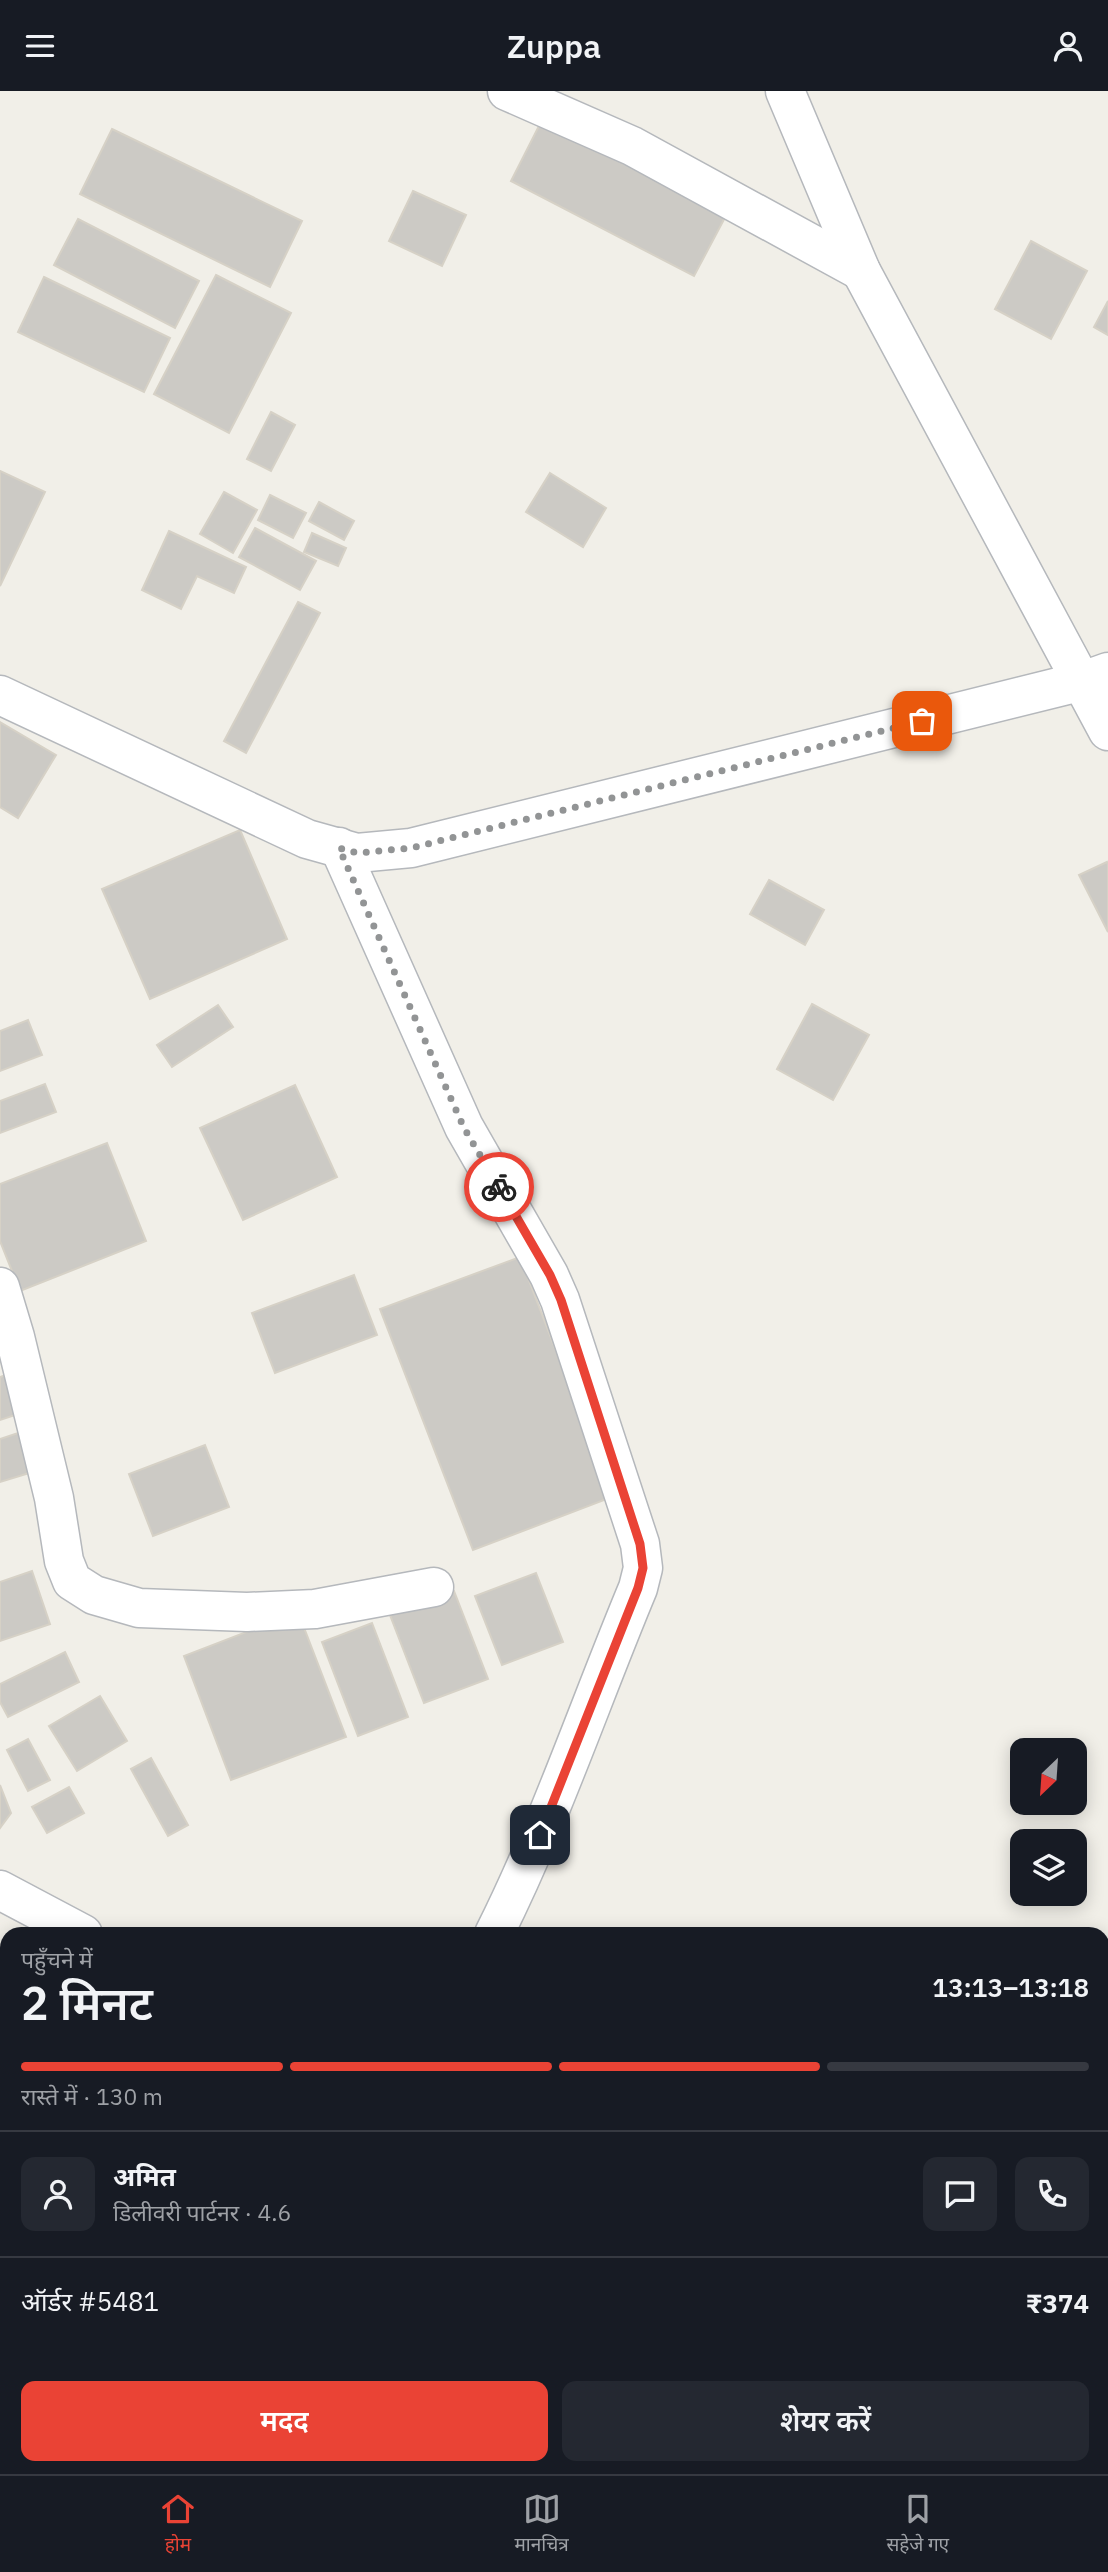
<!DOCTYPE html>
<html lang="hi">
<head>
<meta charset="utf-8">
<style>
	body { margin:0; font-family:"IBM Plex Sans","Noto Sans Devanagari",sans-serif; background:#242831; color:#f1f3f6; height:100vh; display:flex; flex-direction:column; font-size:26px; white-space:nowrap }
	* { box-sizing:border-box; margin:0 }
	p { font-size:23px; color:#9ea1a6 }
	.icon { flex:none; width:38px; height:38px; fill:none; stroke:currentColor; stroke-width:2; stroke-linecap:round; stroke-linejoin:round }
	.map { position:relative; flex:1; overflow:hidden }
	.drawer { position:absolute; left:0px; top:1836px; width:1110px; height:548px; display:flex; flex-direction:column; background:#171b24; border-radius:21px 21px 0 0; box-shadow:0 4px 18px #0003 }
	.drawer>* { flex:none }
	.needle { width:46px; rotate:205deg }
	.controls { position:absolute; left:1010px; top:1647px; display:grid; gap:14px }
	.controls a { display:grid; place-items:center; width:77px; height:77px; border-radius:14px; background:#171b24; box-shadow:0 4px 18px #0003; font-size:35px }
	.pin { position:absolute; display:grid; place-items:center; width:60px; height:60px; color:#fff; margin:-30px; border-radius:14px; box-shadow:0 4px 10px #0006 }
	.courier { position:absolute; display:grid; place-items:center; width:70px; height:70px; margin:-35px; border:5px solid #ea4335; border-radius:50%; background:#fff; color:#222; box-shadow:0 2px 9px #0007 }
	.summary em { font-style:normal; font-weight:600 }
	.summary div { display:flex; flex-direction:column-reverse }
	.summary { display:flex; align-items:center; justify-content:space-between; height:119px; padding:0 21px }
	h1 { font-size:46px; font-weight:600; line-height:52px }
	.bar { display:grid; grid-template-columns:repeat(4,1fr); gap:10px 7px; align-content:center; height:84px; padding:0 21px }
	.bar i { height:9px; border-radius:5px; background:#363941 }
	.bar .active { background:#ea4335 }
	.bar p { grid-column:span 4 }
	.line { display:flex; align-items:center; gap:18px; padding:0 21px; border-top:2px solid #363941 }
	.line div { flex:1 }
	.round { display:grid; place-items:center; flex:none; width:74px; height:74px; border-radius:14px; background:#242831 }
	.button { display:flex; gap:14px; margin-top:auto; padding:14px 21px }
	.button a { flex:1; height:80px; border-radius:14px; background:#ea4335; color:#fff; font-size:28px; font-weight:600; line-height:80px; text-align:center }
	.button a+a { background:#242831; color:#f1f3f6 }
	header { display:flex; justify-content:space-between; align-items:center; height:91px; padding:0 21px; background:#171b24; font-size:32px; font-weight:600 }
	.menu { display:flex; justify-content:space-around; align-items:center; height:98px; border-top:2px solid #363941; background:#171b24; font-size:19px; color:#9ea1a6 }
	.menu a { display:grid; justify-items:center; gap:4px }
	.menu .active { color:#ea4335 }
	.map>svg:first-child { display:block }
	.building { fill:#cccac5; stroke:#d6d1c6; stroke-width:2 }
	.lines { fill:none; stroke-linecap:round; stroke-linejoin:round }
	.minor-casing { stroke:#b5b8bc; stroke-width:41 }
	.minor { stroke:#fff; stroke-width:38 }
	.done { stroke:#929495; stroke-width:7; stroke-dasharray:0 12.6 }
	.route { stroke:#ea4335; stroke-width:9 }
</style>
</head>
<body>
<header><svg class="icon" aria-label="menu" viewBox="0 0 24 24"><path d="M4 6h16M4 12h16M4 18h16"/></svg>Zuppa<svg class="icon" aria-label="person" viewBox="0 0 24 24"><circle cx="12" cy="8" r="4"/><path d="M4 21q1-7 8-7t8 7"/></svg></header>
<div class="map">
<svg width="1108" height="2383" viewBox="0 0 1108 2383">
	<rect width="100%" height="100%" fill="#f1efe8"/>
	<g class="building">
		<path d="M545,23L729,119L694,185L511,90Z"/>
		<path d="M112,38L302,130L270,196L80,103Z"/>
		<path d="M413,100L466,124L442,175L389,150Z"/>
		<path d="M78,128L199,190L175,237L54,174Z"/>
		<path d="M1031,150L1087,180L1051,248L995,218Z"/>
		<path d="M216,184L291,222L229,342L154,303Z"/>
		<path d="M44,186L170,247L144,301L18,241Z"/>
		<path d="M1108,210V244L1094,236Z"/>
		<path d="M271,321L295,334L271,380L247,368Z"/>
		<path d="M0,380L45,401L0,495Z"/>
		<path d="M550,382L606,417L583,456L526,421Z"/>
		<path d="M224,401L257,419L233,462L200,443Z"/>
		<path d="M270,404L306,422L293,447L258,429Z"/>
		<path d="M319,411L354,430L344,449L309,430Z"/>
		<path d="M255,437L316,470L300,499L239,466Z"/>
		<path d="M169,440L246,476L234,502L197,485L181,518L142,499Z"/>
		<path d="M312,442L346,457L338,475L304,461Z"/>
		<path d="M298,511L320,522L246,662L224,650Z"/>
		<path d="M0,631L56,664L18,727L0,716Z"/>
		<path d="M240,739L287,848L150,908L102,798Z"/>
		<path d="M1107,771L1108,774V841L1079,784Z"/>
		<path d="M769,789L824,819L805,854L750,823Z"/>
		<path d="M812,913L869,944L833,1009L777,978Z"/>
		<path d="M218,914L233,936L172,976L157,954Z"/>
		<path d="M28,929L42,964L0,980V940Z"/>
		<path d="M45,993L56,1021L0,1042V1010Z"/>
		<path d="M295,994L337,1086L243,1129L200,1037Z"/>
		<path d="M107,1052L146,1150L20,1200L0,1150V1093Z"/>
		<path d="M520,1166L612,1406L473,1459L380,1218Z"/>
		<path d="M354,1184L377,1244L275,1282L252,1222Z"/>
		<path d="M17,1280L30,1319L0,1329V1286Z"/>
		<path d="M27,1339L39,1379L0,1391V1348Z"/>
		<path d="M205,1354L229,1416L153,1445L129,1383Z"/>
		<path d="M32,1480L50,1533L0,1550V1491Z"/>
		<path d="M536,1482L563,1551L502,1574L475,1505Z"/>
		<path d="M454,1500L488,1588L424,1612L390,1524Z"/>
		<path d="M298,1521L346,1646L231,1689L184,1565Z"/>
		<path d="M372,1532L408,1626L358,1645L322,1551Z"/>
		<path d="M65,1561L79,1591L8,1626L0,1611V1593Z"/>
		<path d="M100,1605L127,1650L77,1680L49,1635Z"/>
		<path d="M28,1648L50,1689L28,1700L7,1659Z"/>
		<path d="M151,1667L188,1734L168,1745L131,1678Z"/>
		<path d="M0,1694L11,1722L0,1737Z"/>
		<path d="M69,1696L84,1722L47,1742L32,1716Z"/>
	</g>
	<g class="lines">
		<g class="minor-casing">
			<g id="minor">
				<path d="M507,0L632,55L861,180"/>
				<path d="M785,0L861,180L1108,640"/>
				<path d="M0,604L307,748L357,762L411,757L1083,590L1108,581"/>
				<path d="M339,756L464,1036L549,1184L560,1209L640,1453L643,1477L638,1497C590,1612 550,1731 494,1843"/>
				<path d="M0,1196L15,1246L54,1407L64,1470L72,1490L94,1504L139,1517L247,1521L315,1518L434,1496"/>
				<path d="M0,1799L83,1843"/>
				<path d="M7,2376L21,2383"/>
			</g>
		</g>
		<use href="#minor" class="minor"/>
	</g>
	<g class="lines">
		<path class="done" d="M499,1096L464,1037L339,757L357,762L411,757L922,630"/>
		<path class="route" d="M499,1096L550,1184L561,1209L640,1453L643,1477L638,1497L540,1744"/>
	</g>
</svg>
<div class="controls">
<a><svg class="needle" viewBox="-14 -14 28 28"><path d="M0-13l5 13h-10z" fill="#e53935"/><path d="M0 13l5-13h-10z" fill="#9ea1a6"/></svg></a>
<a><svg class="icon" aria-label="layers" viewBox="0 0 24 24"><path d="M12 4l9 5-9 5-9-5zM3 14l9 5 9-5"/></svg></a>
</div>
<div class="pin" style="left:922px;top:630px;background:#ea580c"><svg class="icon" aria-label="bag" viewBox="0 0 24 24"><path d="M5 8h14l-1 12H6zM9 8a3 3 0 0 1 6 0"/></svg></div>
<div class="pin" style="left:540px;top:1744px;background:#1f2937"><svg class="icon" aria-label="home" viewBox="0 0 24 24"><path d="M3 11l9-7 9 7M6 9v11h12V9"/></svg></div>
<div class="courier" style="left:499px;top:1096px"><svg class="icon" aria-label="bike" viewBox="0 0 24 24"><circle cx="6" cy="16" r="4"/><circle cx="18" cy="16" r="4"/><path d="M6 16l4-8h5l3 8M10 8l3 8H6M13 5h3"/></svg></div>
<section class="drawer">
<div class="summary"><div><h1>2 मिनट</h1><p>पहुँचने में</p></div><em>13:13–13:18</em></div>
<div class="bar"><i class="active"></i><i class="active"></i><i class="active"></i><i></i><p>रास्ते में · 130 m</p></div>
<div class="line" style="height:126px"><a class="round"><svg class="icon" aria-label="person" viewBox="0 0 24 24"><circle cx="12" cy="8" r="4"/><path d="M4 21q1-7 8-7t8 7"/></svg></a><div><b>अमित</b><p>डिलीवरी पार्टनर · 4.6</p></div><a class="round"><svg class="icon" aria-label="chat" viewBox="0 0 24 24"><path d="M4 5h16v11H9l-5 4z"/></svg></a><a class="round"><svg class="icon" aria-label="phone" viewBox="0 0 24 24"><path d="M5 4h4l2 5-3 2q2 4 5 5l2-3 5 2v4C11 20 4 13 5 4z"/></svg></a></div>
<div class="line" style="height:91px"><div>ऑर्डर #5481</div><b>₹374</b></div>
<div class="button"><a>मदद</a><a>शेयर करें</a></div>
</section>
</div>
<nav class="menu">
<a class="active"><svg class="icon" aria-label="home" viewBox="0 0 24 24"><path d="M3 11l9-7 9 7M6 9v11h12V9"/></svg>होम</a>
<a><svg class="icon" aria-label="map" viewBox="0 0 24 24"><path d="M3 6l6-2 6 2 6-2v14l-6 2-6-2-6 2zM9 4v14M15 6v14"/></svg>मानचित्र</a>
<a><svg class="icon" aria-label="saved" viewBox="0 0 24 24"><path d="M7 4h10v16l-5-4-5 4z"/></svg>सहेजे गए</a>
</nav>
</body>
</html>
